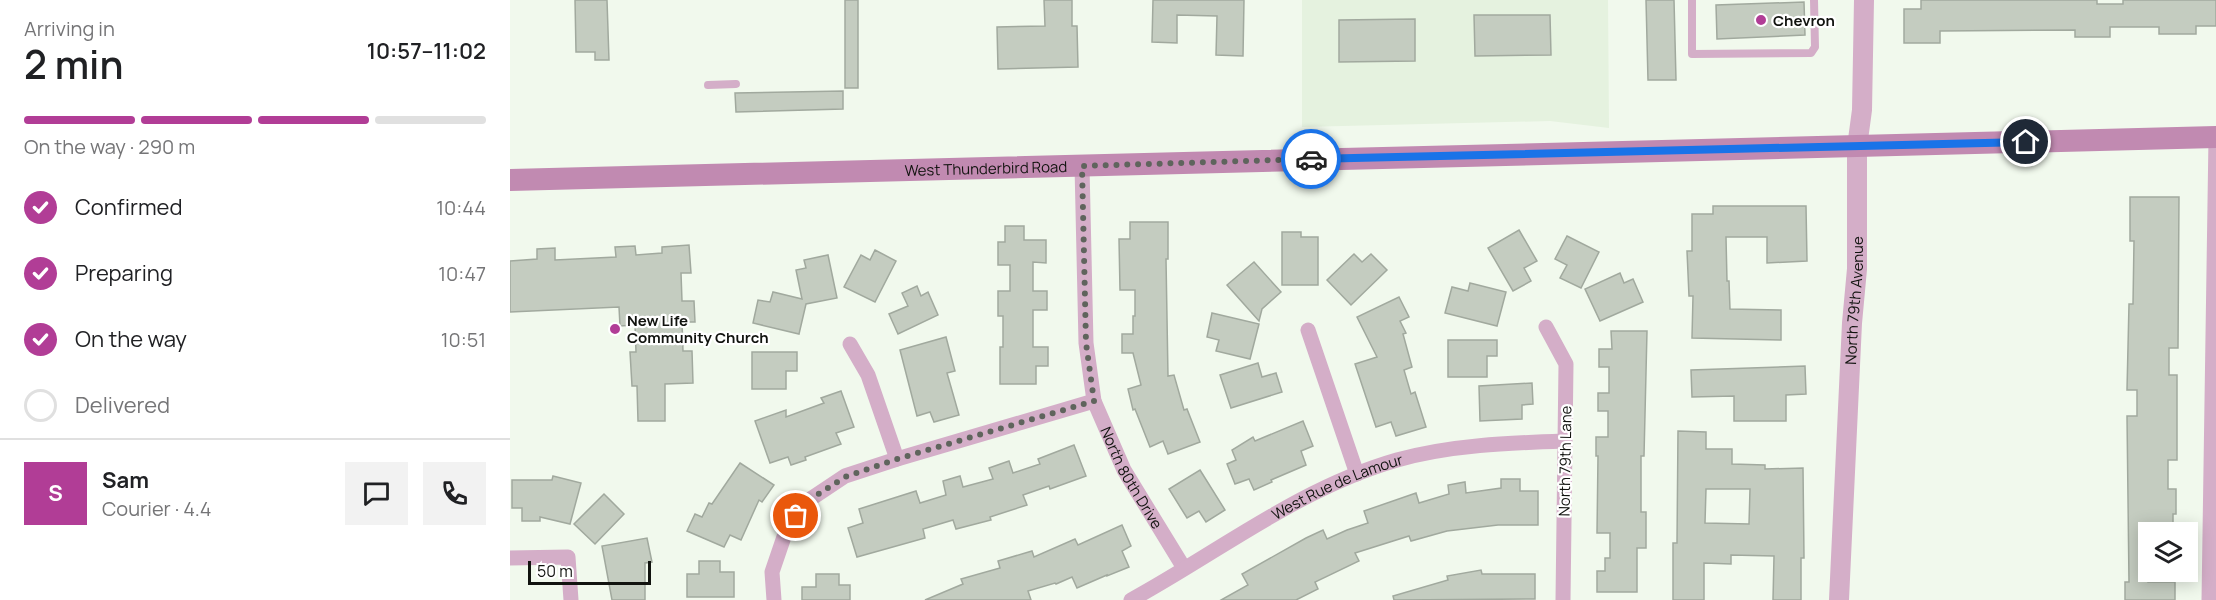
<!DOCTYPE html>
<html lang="en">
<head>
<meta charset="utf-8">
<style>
	body { margin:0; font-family:Manrope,sans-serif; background:#f2f2f2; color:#202124; height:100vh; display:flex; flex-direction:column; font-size:22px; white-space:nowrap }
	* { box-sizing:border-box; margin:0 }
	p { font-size:20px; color:#757577 }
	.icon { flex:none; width:33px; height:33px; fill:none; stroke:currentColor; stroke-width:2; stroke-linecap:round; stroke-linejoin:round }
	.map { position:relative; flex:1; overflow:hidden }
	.sheet { display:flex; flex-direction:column; background:#fff; width:510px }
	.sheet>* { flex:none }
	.controls { position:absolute; left:1628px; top:522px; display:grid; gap:12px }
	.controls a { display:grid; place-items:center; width:60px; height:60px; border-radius:0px; background:#fff; box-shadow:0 3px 15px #0003; font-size:30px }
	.scale { position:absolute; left:18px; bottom:15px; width:123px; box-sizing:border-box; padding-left:6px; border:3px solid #11130f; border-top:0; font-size:16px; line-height:21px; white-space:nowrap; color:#11130f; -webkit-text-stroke:4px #fff; paint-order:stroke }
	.pin { position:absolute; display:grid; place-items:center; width:51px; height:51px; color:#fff; margin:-26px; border:3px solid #fff; border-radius:50%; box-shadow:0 2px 6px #0007 }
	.courier { position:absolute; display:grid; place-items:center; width:60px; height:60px; margin:-30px; border:4px solid #1a73e8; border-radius:50%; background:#fff; color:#222; box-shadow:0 2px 8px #0007 }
	.summary em { font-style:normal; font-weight:600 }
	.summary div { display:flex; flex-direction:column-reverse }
	.summary { display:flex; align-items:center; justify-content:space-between; height:102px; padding:0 24px }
	h1 { font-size:39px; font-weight:600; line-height:45px }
	.bar { display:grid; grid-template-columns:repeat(4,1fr); gap:9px 6px; align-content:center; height:72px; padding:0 24px }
	.bar i { height:8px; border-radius:4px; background:#e0e0e0 }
	.bar .current { background:#b13d96 }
	.bar p { grid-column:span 4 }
	.line { display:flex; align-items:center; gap:15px; padding:0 24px; border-top:2px solid #e0e0e0 }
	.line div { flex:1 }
	.round { display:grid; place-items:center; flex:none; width:63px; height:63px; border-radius:0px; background:#f2f2f2 }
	ol { padding:0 24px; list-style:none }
	li { display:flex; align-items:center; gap:18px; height:66px }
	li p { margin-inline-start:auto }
	li .icon { padding:6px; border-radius:50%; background:#b13d96; color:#fff; stroke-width:4 }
	li:last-child { color:#757577 }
	li i { width:33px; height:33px; border:3px solid #e0e0e0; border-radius:50% }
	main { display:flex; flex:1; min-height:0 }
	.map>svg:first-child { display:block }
	.built { fill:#e5f2df }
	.building { fill:#c4ccc0; stroke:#a1a99e; stroke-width:1.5; fill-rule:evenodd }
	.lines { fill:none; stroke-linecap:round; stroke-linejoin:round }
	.service { stroke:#d4aec8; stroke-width:8 }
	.minor { stroke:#d4aec8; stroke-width:15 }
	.tertiary { stroke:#d4aec8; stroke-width:20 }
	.secondary { stroke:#c18ab1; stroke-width:22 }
	.done { stroke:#5f645d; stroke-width:6; stroke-dasharray:0 10.8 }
	.route { stroke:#1a73e8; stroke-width:8 }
	.poi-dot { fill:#b13d96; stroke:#fff; stroke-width:2 }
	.labels { text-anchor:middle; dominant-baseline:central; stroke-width:4.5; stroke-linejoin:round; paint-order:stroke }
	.poi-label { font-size:15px; font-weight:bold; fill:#11130f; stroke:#fff; text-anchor:start }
	.street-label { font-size:15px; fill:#11130f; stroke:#fff }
</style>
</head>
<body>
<main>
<section class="sheet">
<div class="summary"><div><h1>2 min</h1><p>Arriving in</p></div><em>10:57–11:02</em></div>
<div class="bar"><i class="current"></i><i class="current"></i><i class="current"></i><i></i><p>On the way · 290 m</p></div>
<ol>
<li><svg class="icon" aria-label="check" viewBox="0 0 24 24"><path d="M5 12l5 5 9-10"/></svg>Confirmed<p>10:44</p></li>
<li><svg class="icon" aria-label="check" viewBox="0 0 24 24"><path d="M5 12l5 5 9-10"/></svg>Preparing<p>10:47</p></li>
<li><svg class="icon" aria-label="check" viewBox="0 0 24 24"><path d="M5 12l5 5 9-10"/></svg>On the way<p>10:51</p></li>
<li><i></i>Delivered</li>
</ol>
<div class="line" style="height:108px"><b class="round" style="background:#b13d96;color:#fff">S</b><div><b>Sam</b><p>Courier · 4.4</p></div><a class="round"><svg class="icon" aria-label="chat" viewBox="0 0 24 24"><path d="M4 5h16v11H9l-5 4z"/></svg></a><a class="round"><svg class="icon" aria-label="phone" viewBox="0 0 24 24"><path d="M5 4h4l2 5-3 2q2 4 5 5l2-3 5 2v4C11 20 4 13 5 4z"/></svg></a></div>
</section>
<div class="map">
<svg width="1706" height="600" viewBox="0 0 1706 600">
	<rect width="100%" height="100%" fill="#f1f9ed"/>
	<path class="built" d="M792,0H1098L1099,128L1040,121L792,127Z"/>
	<g class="building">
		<path d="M65,0H97L99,60H85V52H66Z"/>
		<rect x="335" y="0" width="13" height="88"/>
		<path d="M534,0H562V26H567L568,67L488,69L487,27L535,26Z"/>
		<path d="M643,0H734L733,56L706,55L707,16L667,15V43L642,42Z"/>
		<path d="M1136,0H1164L1166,80H1138Z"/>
		<path d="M1411,0H1587V4H1613V0H1706V26H1686V34H1649V27H1600V37H1565V30L1430,31V43H1394V9H1411Z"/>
		<path d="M1294,2L1295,35L1207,39L1206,5Z"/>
		<path d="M964,15H1040L1041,55L965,56Z"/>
		<path d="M905,19V61L829,62V20Z"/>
		<path d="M333,91V109L226,112L225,93Z"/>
		<path d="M1620,197H1669L1668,348H1659V375H1667V460H1658V489H1666V514H1663V532H1638V582H1665V600H1615V582H1619L1617,416H1627V390H1617L1619,304H1623L1624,241H1620Z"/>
		<path d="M1203,206H1296L1297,261L1257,263V237H1216L1217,281H1219L1220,309L1271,310V340L1182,338L1183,296H1179L1177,251H1182V214H1203Z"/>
		<path d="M620,222H658V259H656L658,376L664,375L674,410L677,409L690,442L658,454L653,441L640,447L625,409L623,410L618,389L631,385L623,353H612V334H623V316H625V290H610L609,239H620Z"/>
		<path d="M495,226H514V240H536V263L523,262V291H537V310H523V347H538V366H526V384H490V347H493V316H488V291H500V265H488V242H495Z"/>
		<path d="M1009,230L1027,261L1014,268L1021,281L1003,291L978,248Z"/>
		<path d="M772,232H791V237H808V285H772Z"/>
		<path d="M1057,236L1089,252L1071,288L1050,278L1057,265L1045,259Z"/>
		<path d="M179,245L181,273H171L172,301H184L185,322H172L173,351H182L183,383L155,384V421H128L127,386H122L120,352H126L125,325L110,326L109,307L0,312V261L27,259V249L45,248V260L106,257L105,247L125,246L126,255L152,253V247Z"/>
		<path d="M365,250L386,261L365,302L334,287L351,255L360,260Z"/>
		<path d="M844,254L852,262L861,254L877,270L841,305L817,280Z"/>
		<path d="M318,255L327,298L296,304L289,334L243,323L248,300L260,302L263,292L292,299L286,270L296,268L294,260Z"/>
		<path d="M744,262L771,292L752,309L749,321L717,285Z"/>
		<path d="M1110,273L1114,283L1123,279L1133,302L1090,321L1075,289Z"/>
		<path d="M960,283L996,292L987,326L935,313L942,287L958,291Z"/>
		<path d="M407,286L411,296L418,292L428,315L388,334L379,314L398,306L392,293Z"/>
		<path d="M889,297L899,317L890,321L896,333L893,334L902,367L894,370L901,394L905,392L916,427L886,436L881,422L866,427L845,364L867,357L847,317Z"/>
		<path d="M702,313L749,324L740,359L706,351L709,340L697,337Z"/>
		<path d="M1101,331H1137L1134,456H1131V512H1136V548H1127V592H1087V571H1095V558H1100V533H1087L1088,456H1086V437H1098V411H1088V393H1099V367H1089V349H1102Z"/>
		<path d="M436,337L445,371L437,373L449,415L424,422L420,412L407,416L390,350Z"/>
		<path d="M938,340H987V356H977V377H938Z"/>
		<path d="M242,352H287V371H276V389H242Z"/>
		<path d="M748,363L752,377L766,373L772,392L721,408L710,375Z"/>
		<path d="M1295,366L1296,394L1276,395V421H1224V396L1182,397L1181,370Z"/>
		<path d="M1022,383L1023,404L1012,405V419L970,421L969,386Z"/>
		<path d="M331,391L344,427L326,433L331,444L295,457L296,460L281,465L278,457L260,463L245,421L276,410V417L314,403L311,398Z"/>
		<path d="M793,421L803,446L791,451L796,465L761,480L762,482L744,490L739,479L725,484L717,464L726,460L722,450L743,437L745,441Z"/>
		<path d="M1168,431L1196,432V449H1222V464L1255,465V469L1293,468L1294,558H1291V600H1263L1264,556L1221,555V564L1194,563V600H1163V543H1167ZM1196,489H1240L1239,524L1195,523Z"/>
		<path d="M564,445L576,476L540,489L539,486L513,495L517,505L480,517L481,520L446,529L443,520L413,529L415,538L347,557L338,528L353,523L349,509L406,491L410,503L436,495L433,481L450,476L453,487L483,479L479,468L499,461L503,473L530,464L528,459Z"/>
		<path d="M230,463L264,485L252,502L249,500L231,540L220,535L214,547L177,531L185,514L192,517L199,503L202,504Z"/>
		<path d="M690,470L715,510L696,522L689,511L677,518L659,489Z"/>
		<path d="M43,476L71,483L60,524L30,517V521H12V508H2V480H42Z"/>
		<path d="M991,479H1010V491H1028V525H988L937,531L901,541L899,536L845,553L849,561L805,582L808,589L786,600H711L738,585L732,574L796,538L813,530L817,539L837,530L858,523L854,511L906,493L909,503L939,494L938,485L955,482L956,493L991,488Z"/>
		<path d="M94,494L114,514L85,544L64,524Z"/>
		<path d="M612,525L621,546L612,551L619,567L597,576V575L567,588L562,577L546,584L545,583L518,591L521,600H415L453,584L451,579L490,568L488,561L522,551L524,557L565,539L568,545Z"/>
		<path d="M137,538L142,562L135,563V600H102L92,546Z"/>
		<path d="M189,561H210V572H224V597H177V574H189Z"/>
		<path d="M971,570L972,574H1025V599L884,600L883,596L938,580L937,576Z"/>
		<path d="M306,574H329V585H340V600H292V587H306Z"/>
	</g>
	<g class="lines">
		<g class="service">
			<path d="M1182,0V54L1301,53L1305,47L1304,0"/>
			<path d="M198,85L226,84"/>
		</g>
		<g class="minor">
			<path id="s1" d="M572,166L576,343L584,401L614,470L674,568"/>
			<path d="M1036,327L1056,364L1053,600"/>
			<path d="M798,330L847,474"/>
			<path d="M340,344L358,375L387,459"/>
			<path d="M0,558L58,557L61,600"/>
			<path d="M264,600L262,572L276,531L296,502L335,476L387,459L584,401"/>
			<path id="s2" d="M621,600C709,552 789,488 887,460C941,445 998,443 1054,441"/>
			<path d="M1699,600L1706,137"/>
		</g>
		<path class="tertiary" id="s3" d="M1329,600L1342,323L1347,269V147L1352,110L1354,0"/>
		<path class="secondary" id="s4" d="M0,180L1706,137"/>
	</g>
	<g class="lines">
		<path class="done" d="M286,516L296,502L335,477L387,459L584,401L576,343L572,166L801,159"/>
		<path class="route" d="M801,159L1516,142"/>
	</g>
	<g class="poi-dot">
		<circle cx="1251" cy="20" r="6"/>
		<circle cx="105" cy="329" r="6"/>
	</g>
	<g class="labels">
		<g class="poi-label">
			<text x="1263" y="20">Chevron</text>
			<text x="117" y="320">New Life<tspan x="117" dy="17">Community Church</tspan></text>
		</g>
		<g class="street-label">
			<text stroke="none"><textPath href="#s4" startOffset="476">West Thunderbird Road</textPath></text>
			<text stroke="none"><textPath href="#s3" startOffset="300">North 79th Avenue</textPath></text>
			<text transform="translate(1055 461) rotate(-89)">North 79th Lane</text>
			<text stroke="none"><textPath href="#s1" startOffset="321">North 80th Drive</textPath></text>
			<text stroke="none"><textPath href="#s2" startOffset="236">West Rue de Lamour</textPath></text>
		</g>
	</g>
</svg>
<div class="controls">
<a><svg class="icon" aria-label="layers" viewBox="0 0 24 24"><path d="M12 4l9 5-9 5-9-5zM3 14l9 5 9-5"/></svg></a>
</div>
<div class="scale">50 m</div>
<div class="pin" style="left:286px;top:516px;background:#ea580c"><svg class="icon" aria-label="bag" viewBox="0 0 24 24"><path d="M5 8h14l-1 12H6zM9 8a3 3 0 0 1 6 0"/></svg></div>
<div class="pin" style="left:1516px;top:142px;background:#1f2937"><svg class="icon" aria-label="home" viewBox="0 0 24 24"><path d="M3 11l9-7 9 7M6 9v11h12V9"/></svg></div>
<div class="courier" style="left:801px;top:159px"><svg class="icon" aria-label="car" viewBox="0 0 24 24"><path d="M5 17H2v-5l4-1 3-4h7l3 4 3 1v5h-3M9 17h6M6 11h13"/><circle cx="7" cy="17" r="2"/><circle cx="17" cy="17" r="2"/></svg></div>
</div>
</main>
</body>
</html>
